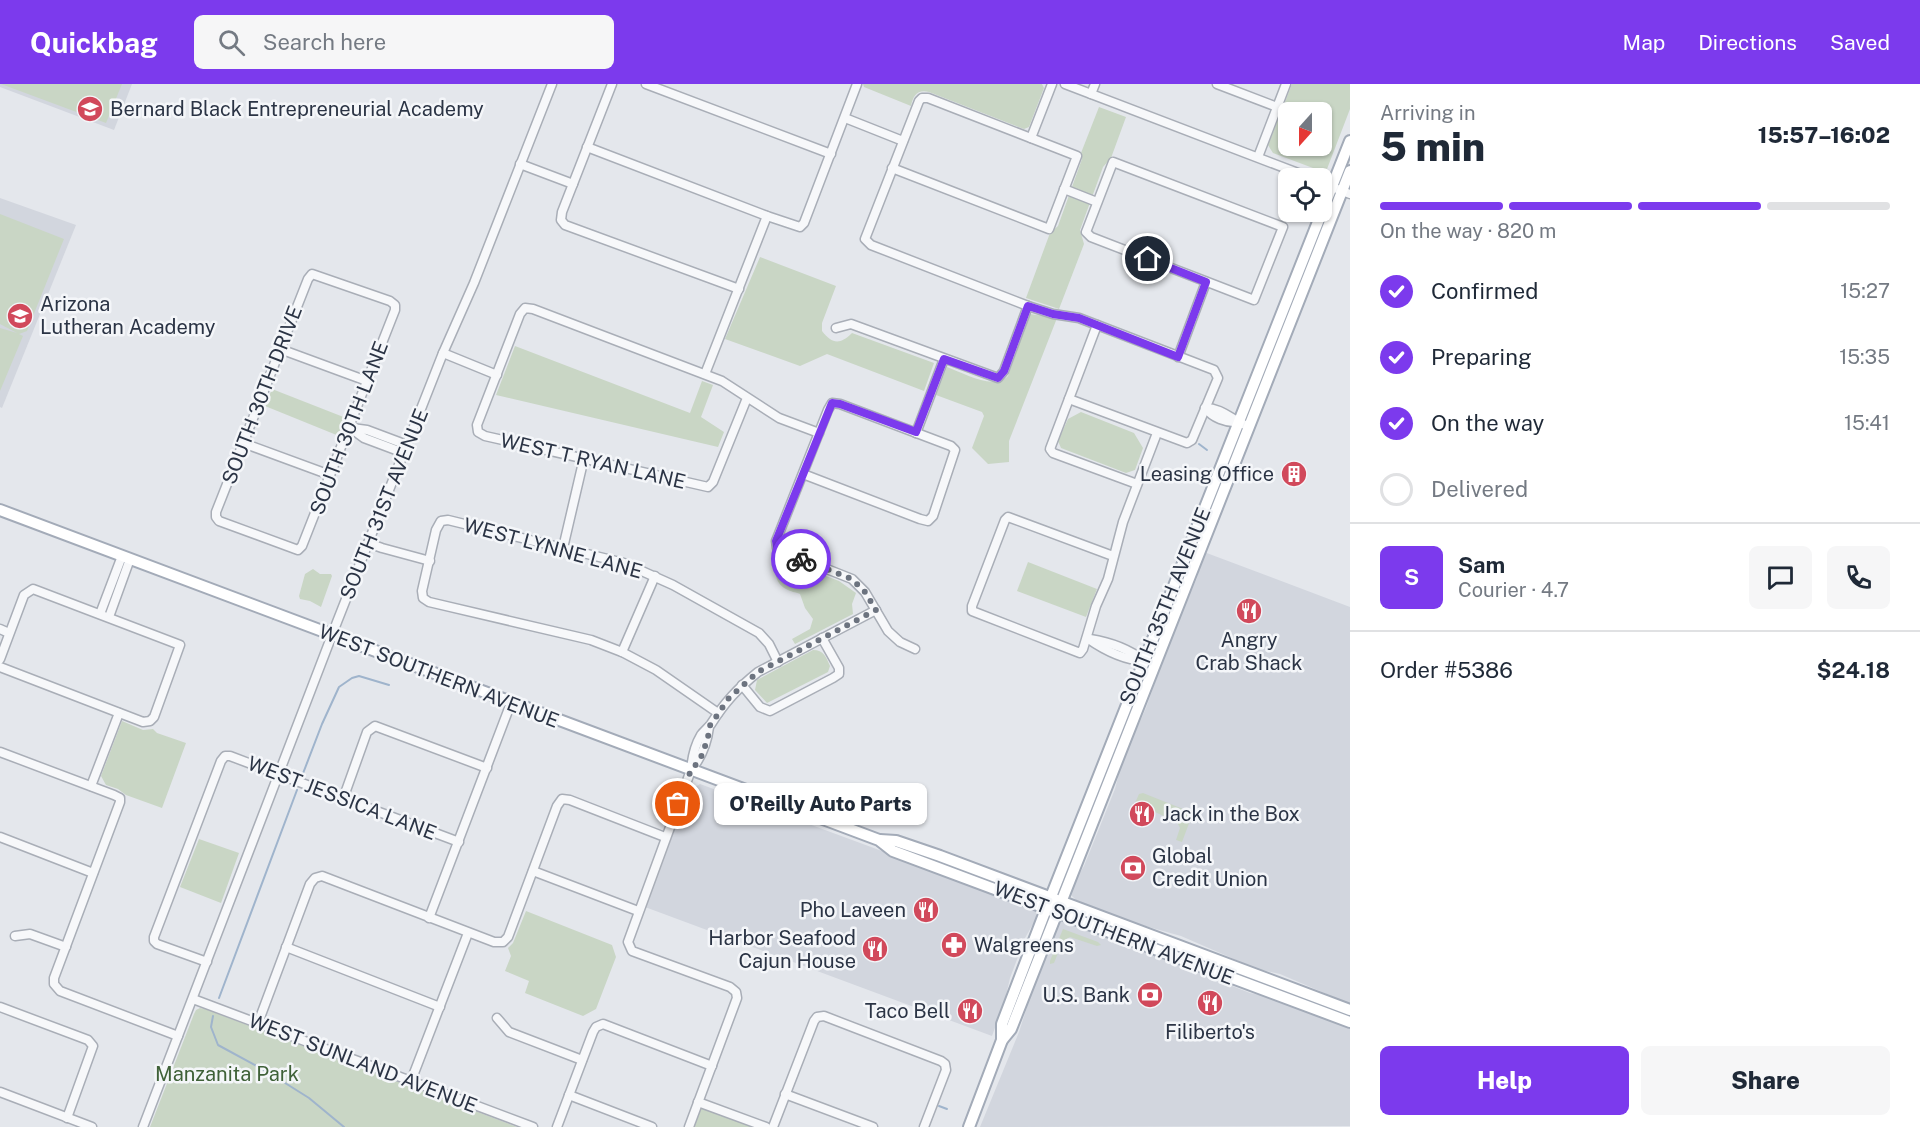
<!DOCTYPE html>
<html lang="en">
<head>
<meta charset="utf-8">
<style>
	body { margin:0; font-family:"Public Sans",sans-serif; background:#f6f6f7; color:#1f2937; height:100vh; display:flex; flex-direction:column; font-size:22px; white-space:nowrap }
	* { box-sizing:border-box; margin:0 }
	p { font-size:20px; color:#747a83 }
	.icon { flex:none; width:33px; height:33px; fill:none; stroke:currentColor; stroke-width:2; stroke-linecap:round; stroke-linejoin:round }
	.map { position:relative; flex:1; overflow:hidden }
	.sheet { display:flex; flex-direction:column; background:#fff; width:570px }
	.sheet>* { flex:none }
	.needle { width:39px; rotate:201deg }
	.controls { position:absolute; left:1278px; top:18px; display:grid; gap:12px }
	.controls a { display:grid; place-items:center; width:54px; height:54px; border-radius:9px; background:#fff; box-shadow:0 2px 4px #0004; font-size:30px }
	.pin { position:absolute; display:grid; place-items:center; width:51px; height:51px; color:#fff; margin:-26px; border:3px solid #fff; border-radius:50%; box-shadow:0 2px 6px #0007 }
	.courier { position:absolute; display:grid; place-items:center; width:60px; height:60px; margin:-30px; border:4px solid #7c3aed; border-radius:50%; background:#fff; color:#222; box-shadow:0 2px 8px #0007 }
	.bubble { position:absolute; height:42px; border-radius:9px; background:#fff; box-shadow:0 2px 4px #0004; font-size:20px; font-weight:800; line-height:42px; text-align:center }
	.headline em { font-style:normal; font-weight:800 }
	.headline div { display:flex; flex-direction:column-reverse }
	.headline { display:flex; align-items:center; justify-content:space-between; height:102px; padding:0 30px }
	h1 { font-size:39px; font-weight:800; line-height:45px }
	.bar { display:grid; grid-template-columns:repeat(4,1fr); gap:9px 6px; align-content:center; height:72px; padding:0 30px }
	.bar i { height:8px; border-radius:4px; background:#e0e1e3 }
	.bar .selected { background:#7c3aed }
	.bar p { grid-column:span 4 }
	.line { display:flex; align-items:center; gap:15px; padding:0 30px; border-top:2px solid #e0e1e3 }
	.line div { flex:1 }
	.round { display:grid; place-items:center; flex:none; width:63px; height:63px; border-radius:9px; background:#f6f6f7 }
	ol { padding:0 30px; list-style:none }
	li { display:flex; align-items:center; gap:18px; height:66px }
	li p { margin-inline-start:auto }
	li .icon { padding:6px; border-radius:50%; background:#7c3aed; color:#fff; stroke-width:4 }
	li:last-child { color:#747a83 }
	li i { width:33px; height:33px; border:3px solid #e0e1e3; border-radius:50% }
	.primary-button { display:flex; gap:12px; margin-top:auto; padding:12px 30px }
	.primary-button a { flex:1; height:69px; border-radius:9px; background:#7c3aed; color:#fff; font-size:24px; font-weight:800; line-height:69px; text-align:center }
	.primary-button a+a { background:#f6f6f7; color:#1f2937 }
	header { display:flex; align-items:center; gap:36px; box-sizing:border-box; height:84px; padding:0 30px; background:#7c3aed; color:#fff }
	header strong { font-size:28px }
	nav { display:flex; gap:33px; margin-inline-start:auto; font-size:21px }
	.search { width:420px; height:54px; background:#f6f6f7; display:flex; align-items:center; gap:15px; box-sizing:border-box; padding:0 21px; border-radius:9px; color:#747a83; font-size:22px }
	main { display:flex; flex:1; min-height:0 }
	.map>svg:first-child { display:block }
	.built { fill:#d2d6de }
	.green { fill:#c9d6c5; fill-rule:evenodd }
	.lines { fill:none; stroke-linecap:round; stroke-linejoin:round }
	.stream { stroke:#9fb4cc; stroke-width:2 }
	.minor-casing { stroke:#a9aeb7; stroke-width:11 }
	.major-casing { stroke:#a3abb8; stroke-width:14 }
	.minor { stroke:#f7f8fa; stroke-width:8 }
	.major { stroke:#fff; stroke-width:10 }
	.done { stroke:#6c737f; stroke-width:6; stroke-dasharray:0 10.8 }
	.route { stroke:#7c3aed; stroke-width:8 }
	.labels { text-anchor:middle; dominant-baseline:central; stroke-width:5; stroke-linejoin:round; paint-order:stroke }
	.poi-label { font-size:20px; fill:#2b3445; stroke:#f4f6f9; text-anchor:start }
	.street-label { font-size:20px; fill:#2b3445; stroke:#f4f6f9 }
	.park-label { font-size:20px; fill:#3f6138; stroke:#f4f6f9 }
</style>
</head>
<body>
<header>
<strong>Quickbag</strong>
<div class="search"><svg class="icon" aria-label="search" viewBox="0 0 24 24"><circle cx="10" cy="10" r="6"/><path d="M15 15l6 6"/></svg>Search here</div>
<nav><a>Map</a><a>Directions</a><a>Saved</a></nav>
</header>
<main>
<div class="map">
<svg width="1350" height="1043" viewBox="0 0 1350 1043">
	<rect width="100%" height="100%" fill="#e4e7ec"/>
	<g class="built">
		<path d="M0,0H132L114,46L0,3Z"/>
		<path d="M0,114L76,141L2,324L0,323Z"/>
		<path d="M1204,468L1350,523V920L1280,890L1257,885L1181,852L1138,840L1076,816L1070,810L1071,804L1084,782L1115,705L1122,677L1146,624L1171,553L1197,494Z"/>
		<path d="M700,700L1031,822L1036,827V835L1025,854L1010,894L1005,916L992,952L645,823L690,706Z"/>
		<path d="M1068,836L1088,847L1124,861L1144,865L1188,882L1227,900L1250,909L1270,913L1350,943V1042L980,1043L1019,948L1033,904L1057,841L1060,837Z"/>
	</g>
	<g class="green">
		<path d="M1,0H122L106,39Z"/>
		<path d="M863,0H1042L1044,4L1029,43L1024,45L929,8C918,5 913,11 911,22L864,3Z"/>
		<path d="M1292,0H1350V25L1327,85L1321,87L1273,69L1268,61ZM1288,28H1322V62H1288Z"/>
		<path d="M1099,23L1126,33L1111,74L1103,83L1080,146L1084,160L1059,225L1026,214L1050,149L1058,142L1082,75L1081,69Z"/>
		<path d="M0,130L64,155L27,247L19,250L23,252L0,307V244L17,249L0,240Z"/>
		<path d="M760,173L836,202L822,239V247C832,260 840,261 852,249L934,279L924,307L827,270L800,282L725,255Z"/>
		<path d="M1030,230L1057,234L1009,357V378L988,380L972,364L984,332L982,328L936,311L947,283C964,289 993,307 1008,292Z"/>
		<path d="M515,262L690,329L702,297L713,301L701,333L724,348L718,363L496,311Z"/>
		<path d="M272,305L346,334L339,352L265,322Z"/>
		<path d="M1081,328L1134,349L1143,364L1135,386L1126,389L1061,364L1058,357L1068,335Z"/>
		<path d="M776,473L839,497L856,509L852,520L853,530L795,560L792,555L810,545L813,535L805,524L800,510C795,508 791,508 786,505C774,499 774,484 776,473Z"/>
		<path d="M1028,478L1097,505L1086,533L1017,507Z"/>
		<path d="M313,485L320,490H331L332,492L321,523L310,517L300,515L299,512L305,490Z"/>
		<path d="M813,566C824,566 826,573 830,582L828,588L767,619L755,606L757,596Z"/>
		<path d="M122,637L143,646L153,645L157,649L186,659L162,724L126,711L118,705L106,701L101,692Z"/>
		<path d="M1143,709L1188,727L1191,734L1182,758L1176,756L1180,744L1177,738L1135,719L1139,710Z"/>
		<path d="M199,755L239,769L221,819L180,803Z"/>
		<path d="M526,827L612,861L616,873L596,925L583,932L525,909L529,897L505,887L511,872L508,864L513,859Z"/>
		<path d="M1063,845L1098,858L1101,861L1097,862L1070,853L1063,857L1054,879L1050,880V877Z"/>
		<path d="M200,924L205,925L517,1043H150L194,930L196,926Z"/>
		<path d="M698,1018L766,1043H689Z"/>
	</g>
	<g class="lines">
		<g class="stream">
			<path d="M1199,360L1207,366"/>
			<path d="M302,692L322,640L339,603L352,594L359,592L389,601"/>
			<path d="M219,914L297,706"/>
			<path d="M213,932L211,943L218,961L266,987L309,1014L344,1043"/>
			<path d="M939,1022L947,1025"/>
		</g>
		<g class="minor-casing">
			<g id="minor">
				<path d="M612,0L562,128L561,136L565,141L739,205"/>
				<path d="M646,0L831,70"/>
				<path d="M1065,0L1311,94"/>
				<path d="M1217,0L1277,23"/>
				<path d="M1091,10L1095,0"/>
				<path d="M845,34L903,57"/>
				<path d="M1031,54L1052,0"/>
				<path d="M587,63L767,132L800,143L804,139L857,0"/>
				<path d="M1258,73L1286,0"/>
				<path d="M1113,78L1283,143L1254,216L1091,153L1086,148L1088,143Z"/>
				<path d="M520,80L573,100"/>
				<path d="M892,84L1049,145L1077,72L928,14H922L919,17L865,155L871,161L1028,222L1053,230L1079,234L1214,286L1218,294L1192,356L1187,359L1069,315"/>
				<path d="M1322,99L1350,110"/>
				<path d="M1064,105L1097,118"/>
				<path d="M312,190L390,217L395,221V226L302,462L298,466L219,437L216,433V428L308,195Z"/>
				<path d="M1097,241L1050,365L1053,369L1137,400"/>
				<path d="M836,244L851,240L998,294L1004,287L1028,222"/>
				<path d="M280,265L367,297"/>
				<path d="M443,269L497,291"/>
				<path d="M1178,273L1206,198"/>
				<path d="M705,290L767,132"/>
				<path d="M747,314L713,398L708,403L485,352L478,348L477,341L520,230L525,224L533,225L722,297L779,334L819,349"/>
				<path d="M1205,324C1221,324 1230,334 1243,340"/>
				<path d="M1205,324C1213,334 1226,339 1238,338"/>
				<path d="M349,343L364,354L404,369"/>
				<path d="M352,344L367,346L407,361"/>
				<path d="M916,349L944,275"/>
				<path d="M243,359L330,391"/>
				<path d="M803,390L920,435L928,437L933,432L955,366L951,362L840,320L832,319L828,326L776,457L777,464L784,468L852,495L865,508L888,547L900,558L915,565"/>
				<path d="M368,459L382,464L430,477"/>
				<path d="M563,464L584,374"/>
				<path d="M1113,472L1008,433L1005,436L972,522V527L1080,569L1083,565L1096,522L1108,495L1123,438L1157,349"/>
				<path d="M100,530L122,472"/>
				<path d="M109,533L130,475"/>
				<path d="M0,545L9,549"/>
				<path d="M1087,554C1104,566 1123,576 1144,577"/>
				<path d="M1090,555C1109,558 1129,565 1144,577"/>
				<path d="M622,568L655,492"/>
				<path d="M0,575L24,511L33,505L180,561L154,633L150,637L143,638L0,583"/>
				<path d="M742,601L760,623L770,627L833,594L839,590V584L822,554"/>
				<path d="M718,629L656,586L622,568L591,556L429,518L423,514L422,507L436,446L441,437L448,436L624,479L673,501L759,549L769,560L778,578"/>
				<path d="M0,668L114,711L120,714V718L54,894V900L60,907L178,952"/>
				<path d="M691,686C702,673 707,659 709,643"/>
				<path d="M91,702L119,629"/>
				<path d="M343,715L367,648L375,642L487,684"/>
				<path d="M0,753L93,789"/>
				<path d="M533,787L638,827"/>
				<path d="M429,834L511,619"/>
				<path d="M15,852L30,850L66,863"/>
				<path d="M286,863L440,923"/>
				<path d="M207,878L157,860L154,857V853L221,677L225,672H230L459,758"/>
				<path d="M193,915L533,1043"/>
				<path d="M0,923L88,956L93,962L67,1034"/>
				<path d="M497,934L509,948L582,976"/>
				<path d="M258,939L310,800L315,794L322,792L494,858H503L508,853L557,722L562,715L570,716L665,753"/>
				<path d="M411,997L468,849"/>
				<path d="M0,1008L92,1043"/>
				<path d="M785,1010L873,1043"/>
				<path d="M569,1011L652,1043"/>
				<path d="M698,1018L766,1043"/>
				<path d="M143,1043L337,538L443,269L474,199L552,0"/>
				<path d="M557,1043L593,948L596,943L603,940L712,982"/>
				<path d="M689,1043L737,914L736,908L730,903L632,867L628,858L691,686C692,674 695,661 701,651C704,647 708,644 711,640C725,618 737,605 758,588L876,526"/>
				<path d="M773,1043L814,937L817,933L824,932L941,977L945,980L946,986L924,1043"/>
			</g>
		</g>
		<g class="major-casing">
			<g id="major">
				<path d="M0,426L879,756L893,767L1350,938"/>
				<path d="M880,756L896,757L940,772L1350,926"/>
				<path d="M1002,956V940L1043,833L1350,57"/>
				<path d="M969,1043L1002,956L1011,945L1350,87"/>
			</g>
		</g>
		<use href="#minor" class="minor"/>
		<use href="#major" class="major"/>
	</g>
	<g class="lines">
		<path class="done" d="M678,720L691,686L700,676L708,654L709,643L729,614L758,588L876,526L865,508L852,495L801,475"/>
		<path class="route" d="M801,475L777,464L776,457L832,319L840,320L916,348L944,275L998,294L1004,287L1028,222L1053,230L1079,234L1178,273L1206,198L1148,175"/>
	</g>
	<defs>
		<g id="school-disc" transform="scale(1.35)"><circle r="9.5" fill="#d1495b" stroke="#f4f6f9"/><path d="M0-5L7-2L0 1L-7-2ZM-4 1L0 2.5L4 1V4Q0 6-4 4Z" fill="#fff"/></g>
		<g id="building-disc" transform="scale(1.35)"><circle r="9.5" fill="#d1495b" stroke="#f4f6f9"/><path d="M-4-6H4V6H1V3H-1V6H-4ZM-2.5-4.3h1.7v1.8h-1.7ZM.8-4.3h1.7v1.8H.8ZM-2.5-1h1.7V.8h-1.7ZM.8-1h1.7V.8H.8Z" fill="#fff"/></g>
		<g id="restaurant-disc" transform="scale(1.35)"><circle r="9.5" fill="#d1495b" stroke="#f4f6f9"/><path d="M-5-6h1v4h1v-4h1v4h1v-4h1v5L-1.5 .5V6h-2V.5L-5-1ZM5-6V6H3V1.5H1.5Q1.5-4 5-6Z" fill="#fff"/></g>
		<g id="bank-disc" transform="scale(1.35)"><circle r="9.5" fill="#d1495b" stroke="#f4f6f9"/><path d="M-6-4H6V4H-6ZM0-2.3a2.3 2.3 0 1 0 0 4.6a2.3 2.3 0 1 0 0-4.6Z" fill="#fff"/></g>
		<g id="pharmacy-disc" transform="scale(1.35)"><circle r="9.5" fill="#d1495b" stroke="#f4f6f9"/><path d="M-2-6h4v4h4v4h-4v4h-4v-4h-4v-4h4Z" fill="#fff"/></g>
	</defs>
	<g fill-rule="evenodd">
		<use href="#school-disc" x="90" y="25"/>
		<use href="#school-disc" x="20" y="232"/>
		<use href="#building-disc" x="1294" y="390"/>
		<use href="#restaurant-disc" x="1249" y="527"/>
		<use href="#restaurant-disc" x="1142" y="730"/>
		<use href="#bank-disc" x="1133" y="784"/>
		<use href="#restaurant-disc" x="926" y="826"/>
		<use href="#pharmacy-disc" x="954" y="861"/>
		<use href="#restaurant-disc" x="875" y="865"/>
		<use href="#bank-disc" x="1150" y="911"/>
		<use href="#restaurant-disc" x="1210" y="919"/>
		<use href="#restaurant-disc" x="970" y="927"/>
	</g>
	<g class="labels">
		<g class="poi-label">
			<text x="110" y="25">Bernard Black Entrepreneurial Academy</text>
			<text x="40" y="220">Arizona<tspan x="40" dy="23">Lutheran Academy</tspan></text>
			<text x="1274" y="390" text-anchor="end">Leasing Office</text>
			<text x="1249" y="556" text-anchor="middle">Angry<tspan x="1249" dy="23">Crab Shack</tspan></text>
			<text x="1162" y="730">Jack in the Box</text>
			<text x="1152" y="772">Global<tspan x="1152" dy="23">Credit Union</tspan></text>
			<text x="906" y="826" text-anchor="end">Pho Laveen</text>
			<text x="856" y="854" text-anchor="end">Harbor Seafood<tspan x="856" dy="23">Cajun House</tspan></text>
			<text x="974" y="861">Walgreens</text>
			<text x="1130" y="911" text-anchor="end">U.S. Bank</text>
			<text x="950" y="927" text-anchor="end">Taco Bell</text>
			<text x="1210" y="948" text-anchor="middle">Filiberto's</text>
		</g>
		<g class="street-label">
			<text transform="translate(262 311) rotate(-69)">SOUTH 30TH DRIVE</text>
			<text transform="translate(349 344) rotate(-69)">SOUTH 30TH LANE</text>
			<text transform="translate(593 377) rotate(13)">WEST T RYAN LANE</text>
			<text transform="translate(384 420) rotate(-68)">SOUTH 31ST AVENUE</text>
			<text transform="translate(553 464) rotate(15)">WEST LYNNE LANE</text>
			<text transform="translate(1165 522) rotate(-68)">SOUTH 35TH AVENUE</text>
			<text transform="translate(439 592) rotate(21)">WEST SOUTHERN AVENUE</text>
			<text transform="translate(342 714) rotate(21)">WEST JESSICA LANE</text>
			<text transform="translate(1114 849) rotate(21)">WEST SOUTHERN AVENUE</text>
			<text transform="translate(363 979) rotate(21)">WEST SUNLAND AVENUE</text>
		</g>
		<g class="park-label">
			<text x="227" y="990">Manzanita Park</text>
		</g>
	</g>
</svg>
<div class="controls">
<a><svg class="needle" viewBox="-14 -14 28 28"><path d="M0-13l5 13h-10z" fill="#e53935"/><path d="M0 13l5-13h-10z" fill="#747a83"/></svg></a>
<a><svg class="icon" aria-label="locate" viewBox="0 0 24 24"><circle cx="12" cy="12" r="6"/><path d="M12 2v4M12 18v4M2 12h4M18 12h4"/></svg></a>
</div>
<div class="pin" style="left:678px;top:720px;background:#ea580c"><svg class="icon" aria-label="bag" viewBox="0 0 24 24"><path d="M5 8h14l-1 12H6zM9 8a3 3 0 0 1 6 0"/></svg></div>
<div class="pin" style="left:1148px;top:175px;background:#1f2937"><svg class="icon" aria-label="home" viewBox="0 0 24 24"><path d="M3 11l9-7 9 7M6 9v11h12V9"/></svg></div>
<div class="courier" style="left:801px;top:475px"><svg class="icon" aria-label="bike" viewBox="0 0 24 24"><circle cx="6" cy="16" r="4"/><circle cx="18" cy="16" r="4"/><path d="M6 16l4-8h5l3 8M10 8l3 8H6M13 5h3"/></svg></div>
<div class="bubble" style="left:714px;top:699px;width:213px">O'Reilly Auto Parts</div>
</div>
<section class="sheet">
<div class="headline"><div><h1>5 min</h1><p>Arriving in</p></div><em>15:57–16:02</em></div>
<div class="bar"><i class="selected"></i><i class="selected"></i><i class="selected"></i><i></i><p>On the way · 820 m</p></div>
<ol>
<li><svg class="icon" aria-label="check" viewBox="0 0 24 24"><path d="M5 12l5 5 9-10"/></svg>Confirmed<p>15:27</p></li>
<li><svg class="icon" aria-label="check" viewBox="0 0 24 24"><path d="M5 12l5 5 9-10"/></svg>Preparing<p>15:35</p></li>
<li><svg class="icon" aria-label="check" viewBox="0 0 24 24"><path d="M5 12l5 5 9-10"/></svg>On the way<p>15:41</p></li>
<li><i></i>Delivered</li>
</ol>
<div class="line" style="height:108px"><b class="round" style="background:#7c3aed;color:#fff">S</b><div><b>Sam</b><p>Courier · 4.7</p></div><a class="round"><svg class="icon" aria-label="chat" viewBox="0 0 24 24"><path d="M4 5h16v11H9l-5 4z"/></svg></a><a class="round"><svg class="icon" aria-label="phone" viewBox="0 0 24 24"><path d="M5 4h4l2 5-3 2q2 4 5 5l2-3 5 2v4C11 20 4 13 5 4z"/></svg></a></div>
<div class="line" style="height:78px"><div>Order #5386</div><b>$24.18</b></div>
<div class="primary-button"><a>Help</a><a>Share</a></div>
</section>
</main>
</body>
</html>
